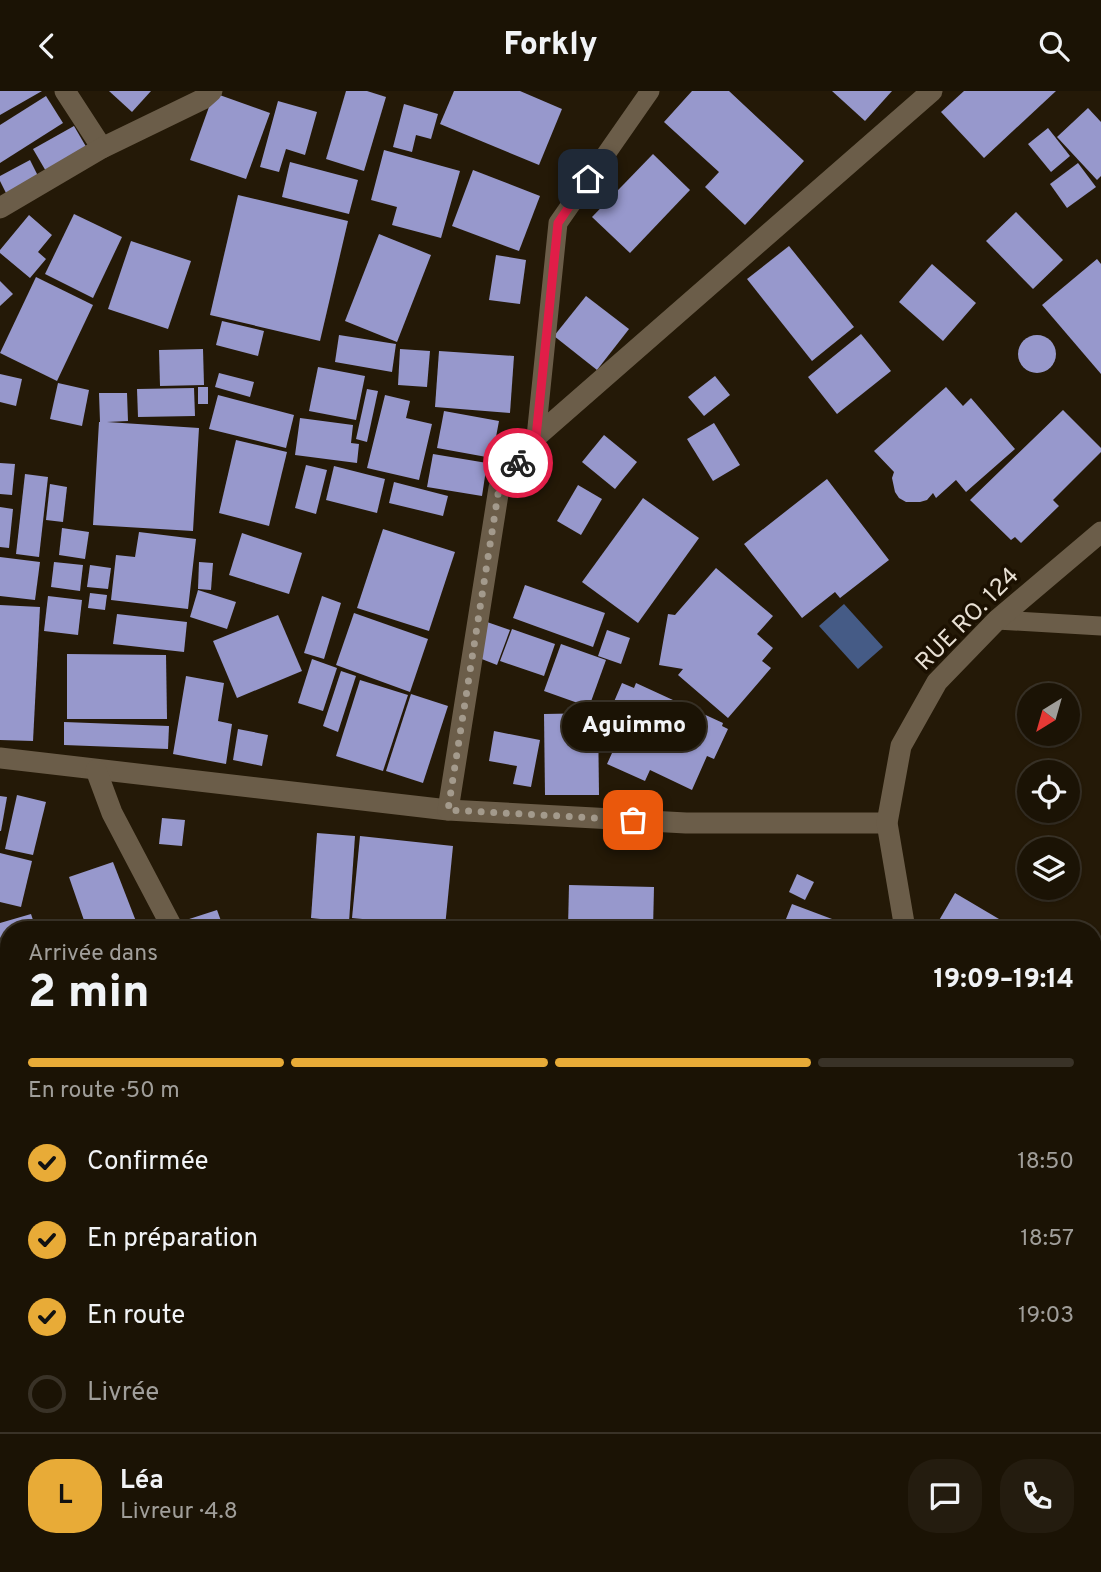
<!DOCTYPE html>
<html lang="fr">
<head>
<meta charset="utf-8">
<style>
	body { margin:0; font-family:Overpass,sans-serif; background:#241c0f; color:#f1f3f6; height:100vh; display:flex; flex-direction:column; font-size:26px; white-space:nowrap }
	* { box-sizing:border-box; margin:0 }
	p { font-size:23px; color:#a09e9a }
	.icon { flex:none; width:38px; height:38px; fill:none; stroke:currentColor; stroke-width:2; stroke-linecap:round; stroke-linejoin:round }
	.map { position:relative; flex:1; overflow:hidden }
	.sheet { position:absolute; left:0px; top:830px; width:1102px; height:653px; display:flex; flex-direction:column; background:#1b1305; border-radius:28px 28px 0 0; box-shadow:0 2px 5px #0004,0 0 0 2px #393227 }
	.sheet>* { flex:none }
	.needle { width:46px; rotate:217deg }
	.fabs { position:absolute; left:1017px; top:592px; display:grid; gap:14px }
	.fabs a { display:grid; place-items:center; width:63px; height:63px; border-radius:50%; background:#1b1305; box-shadow:0 2px 5px #0004,0 0 0 2px #393227; font-size:35px }
	.pin { position:absolute; display:grid; place-items:center; width:60px; height:60px; color:#fff; margin:-30px; border-radius:14px; box-shadow:0 4px 10px #0006 }
	.courier { position:absolute; display:grid; place-items:center; width:70px; height:70px; margin:-35px; border:5px solid #e11d48; border-radius:50%; background:#fff; color:#222; box-shadow:0 2px 9px #0007 }
	.bubble { position:absolute; height:49px; border-radius:24px; background:#1b1305; box-shadow:0 2px 5px #0004,0 0 0 2px #393227; font-size:23px; font-weight:800; line-height:49px; text-align:center }
	.headline em { font-style:normal; font-weight:800 }
	.headline div { display:flex; flex-direction:column-reverse }
	.headline { display:flex; align-items:center; justify-content:space-between; height:119px; padding:0 28px }
	h1 { font-size:46px; font-weight:800; line-height:52px }
	.bar { display:grid; grid-template-columns:repeat(4,1fr); gap:10px 7px; align-content:center; height:84px; padding:0 28px }
	.bar i { height:9px; border-radius:5px; background:#393227 }
	.bar .selected { background:#e8ab37 }
	.bar p { grid-column:span 4 }
	.line { display:flex; align-items:center; gap:18px; padding:0 28px; border-top:2px solid #393227 }
	.line div { flex:1 }
	.round { display:grid; place-items:center; flex:none; width:74px; height:74px; border-radius:28px; background:#241c0f }
	ol { padding:0 28px; list-style:none }
	li { display:flex; align-items:center; gap:21px; height:77px }
	li p { margin-inline-start:auto }
	li .icon { padding:7px; border-radius:50%; background:#e8ab37; color:#111; stroke-width:4 }
	li:last-child { color:#a09e9a }
	li i { width:38px; height:38px; border:4px solid #393227; border-radius:50% }
	header { display:flex; justify-content:space-between; align-items:center; height:91px; padding:0 28px; background:#1b1305; font-size:32px; font-weight:800 }
	.map>svg:first-child { display:block }
	.water { fill:#455b86 }
	.building { fill:#9798cc }
	.lines { fill:none; stroke-linecap:round; stroke-linejoin:round }
	.service { stroke:#6b5d49; stroke-width:19 }
	.minor { stroke:#6b5d49; stroke-width:21 }
	.tertiary { stroke:#6b5d49; stroke-width:21 }
	.done { stroke:#a39a8c; stroke-width:7; stroke-dasharray:0 12.6 }
	.route { stroke:#e11d48; stroke-width:9 }
	.labels { text-anchor:middle; dominant-baseline:central; stroke-width:7; stroke-linejoin:round; paint-order:stroke }
	.street-label { font-size:24px; fill:#e8e0d4; stroke:#1b1001 }
</style>
</head>
<body>
<header><svg class="icon" aria-label="back" viewBox="0 0 24 24"><path d="M15 5l-7 7 7 7"/></svg>Forkly<svg class="icon" aria-label="search" viewBox="0 0 24 24"><circle cx="10" cy="10" r="6"/><path d="M15 15l6 6"/></svg></header>
<div class="map">
<svg width="1101" height="1481" viewBox="0 0 1101 1481">
	<rect width="100%" height="100%" fill="#241907"/>
	<path class="water" d="M844,513L883,556L858,578L819,535Z"/>
	<g class="building">
		<path d="M0,0H42L0,24Z"/>
		<path d="M109,0H151L132,21Z"/>
		<path d="M346,0H367L386,6L364,80L326,68Z"/>
		<path d="M454,0H520L562,18L539,74L440,33Z"/>
		<path d="M692,0H729L804,70L745,134L705,96L719,81L664,31Z"/>
		<path d="M832,0H892L865,30Z"/>
		<path d="M964,0H1056L984,67L941,21Z"/>
		<path d="M214,2L270,22L246,88L190,69Z"/>
		<path d="M46,5L63,32L0,72V34Z"/>
		<path d="M278,10L317,21L305,64L286,58L279,81L260,76Z"/>
		<path d="M404,13L438,23L431,48L416,44L412,61L393,56Z"/>
		<path d="M1088,17L1101,31V85L1097,89L1057,46Z"/>
		<path d="M74,35L88,59L47,82L33,58Z"/>
		<path d="M1048,37L1070,65L1051,81L1028,53Z"/>
		<path d="M384,59L460,80L441,147L392,134L397,116L371,109Z"/>
		<path d="M653,63L690,99L630,162L592,126Z"/>
		<path d="M30,69L40,89L8,106L0,90V85Z"/>
		<path d="M290,71L358,89L349,123L282,106Z"/>
		<path d="M1078,72L1096,96L1067,117L1050,93Z"/>
		<path d="M473,79L540,105L519,160L452,135Z"/>
		<path d="M238,104L348,130L320,250L210,224Z"/>
		<path d="M1016,121L1063,169L1033,198L986,150Z"/>
		<path d="M74,123L122,146L93,207L45,183Z"/>
		<path d="M29,124L52,144L38,161L46,168L30,187L0,162V159Z"/>
		<path d="M379,143L431,164L397,251L345,230Z"/>
		<path d="M131,150L191,170L168,238L108,218Z"/>
		<path d="M789,155L854,236L812,270L747,188Z"/>
		<path d="M496,164L526,169L520,213L489,209Z"/>
		<path d="M1097,168L1101,173V283L1042,214Z"/>
		<path d="M932,173L976,212L943,250L899,211Z"/>
		<path d="M36,186L93,214L57,290L0,262Z"/>
		<path d="M0,190L13,203L0,215Z"/>
		<path d="M586,205L629,238L597,279L554,245Z"/>
		<path d="M222,230L264,240L258,265L216,254Z"/>
		<path d="M861,243L891,280L837,323L808,286Z"/>
		<circle cx="1037" cy="263" r="19"/>
		<path d="M339,244L396,253L392,281L335,271Z"/>
		<path d="M203,258L204,294L160,295L159,259Z"/>
		<path d="M400,258L430,260L427,296L398,294Z"/>
		<path d="M439,260L514,265L510,322L435,316Z"/>
		<path d="M318,276L365,285L356,329L309,320Z"/>
		<path d="M219,282L254,291L250,306L215,296Z"/>
		<path d="M0,283L22,288L16,315L0,311Z"/>
		<path d="M715,285L730,304L704,325L688,306Z"/>
		<path d="M58,292L89,299L82,335L50,328Z"/>
		<rect x="198" y="296" width="10" height="17"/>
		<path d="M946,296L963,315L971,307L1015,358L966,401L956,389L936,407L933,402L927,409L920,411H906L899,407L895,401L892,387L894,381L874,360Z"/>
		<path d="M194,297L195,325L138,326L137,298Z"/>
		<path d="M367,298L378,300L367,351L356,348Z"/>
		<path d="M99,302H127L128,330L107,331L199,337L193,440L93,434L99,331H100Z"/>
		<path d="M218,304L294,324L286,357L209,338Z"/>
		<path d="M385,304L410,310L406,327L432,333L419,389L367,377Z"/>
		<path d="M1063,319L1101,357V361L1053,409L1059,415L1021,452L1015,446L1011,449L970,409Z"/>
		<path d="M444,320L499,330L492,367L437,357Z"/>
		<path d="M300,327L353,334L351,352L359,353L357,372L295,364Z"/>
		<path d="M714,332L740,374L713,390L687,348Z"/>
		<path d="M604,344L637,371L615,398L582,371Z"/>
		<path d="M236,349L287,361L269,435L219,422Z"/>
		<path d="M433,363L487,372L482,405L427,396Z"/>
		<path d="M0,372L15,373L12,404L0,403Z"/>
		<path d="M306,374L327,379L316,423L295,417Z"/>
		<path d="M334,375L385,388L377,422L326,409Z"/>
		<path d="M25,383L48,386L39,466L16,463Z"/>
		<path d="M827,388L889,469L840,507L835,501L802,527L744,453Z"/>
		<path d="M394,391L448,405L443,425L389,412Z"/>
		<path d="M50,393L67,396L63,431L46,429Z"/>
		<path d="M578,394L602,408L581,444L557,430Z"/>
		<path d="M643,407L699,447L638,532L582,491Z"/>
		<path d="M0,416L13,418L9,457L0,456Z"/>
		<path d="M62,437L89,441L85,468L59,464Z"/>
		<path d="M383,438L455,461L429,540L357,517Z"/>
		<path d="M139,441L196,448L188,518L111,509L116,464L135,466Z"/>
		<path d="M242,442L302,462L289,503L229,484Z"/>
		<path d="M0,466L40,471L35,509L0,505Z"/>
		<path d="M54,471L83,474L80,500L51,496Z"/>
		<path d="M199,471L213,472L211,499L198,498Z"/>
		<path d="M90,474L111,477L108,498L87,496Z"/>
		<path d="M716,477L773,525L757,543L773,557L762,570L771,577L728,627L678,584L683,578L659,574L668,523L675,524Z"/>
		<path d="M525,494L605,522L593,556L513,527Z"/>
		<path d="M198,499L236,511L227,538L190,526Z"/>
		<path d="M90,502L107,504L105,519L88,517Z"/>
		<path d="M48,505L82,509L78,544L44,540Z"/>
		<path d="M322,505L341,512L324,568L304,562Z"/>
		<path d="M0,514L40,516L33,650L0,649Z"/>
		<path d="M354,522L428,548L410,601L336,574Z"/>
		<path d="M117,523L187,531L184,561L113,553Z"/>
		<path d="M278,524L302,580L237,607L213,550Z"/>
		<path d="M487,531L510,539L497,574L474,565Z"/>
		<path d="M512,538L555,553L544,585L500,570Z"/>
		<path d="M607,539L630,547L621,573L598,565Z"/>
		<path d="M561,553L606,569L589,616L544,600Z"/>
		<path d="M67,563L166,564L167,628H67Z"/>
		<path d="M312,568L337,577L323,620L298,612Z"/>
		<path d="M341,580L356,585L338,641L323,635Z"/>
		<path d="M186,585L224,592L218,630L232,633L226,673L173,663Z"/>
		<path d="M360,589L408,604L383,680L336,665Z"/>
		<path d="M622,592L634,597L636,592L723,632L722,635L728,638L714,668L707,665L692,699L650,679L645,690L607,673L612,662L605,658L611,645L601,641Z"/>
		<path d="M411,603L448,615L423,692L386,680Z"/>
		<path d="M598,622L599,704H545L544,623Z"/>
		<path d="M64,631L169,635L168,658L64,654Z"/>
		<path d="M238,638L268,644L262,675L233,669Z"/>
		<path d="M494,640L540,649L531,696L513,693L517,675L489,670Z"/>
		<path d="M17,704L46,711L33,764L5,758Z"/>
		<path d="M0,705L7,706L1,740H0Z"/>
		<path d="M162,727L185,729L182,755L159,753Z"/>
		<path d="M317,742L355,745L349,831L311,827Z"/>
		<path d="M360,745L453,755L445,836L352,827Z"/>
		<path d="M0,762L32,770L21,816L0,811Z"/>
		<path d="M113,771L139,838H87L69,786Z"/>
		<path d="M797,783L814,791L805,809L789,801Z"/>
		<path d="M569,794L654,796L653,838L568,837Z"/>
		<path d="M955,802L999,828L993,838H934Z"/>
		<path d="M792,813L832,828L829,838H782Z"/>
		<path d="M217,819L224,838H185L183,830Z"/>
		<path d="M31,823L36,838H9V874L0,877V832Z"/>
		<path d="M359,830L397,834V838H358Z"/>
		<path d="M455,830L476,838H452Z"/>
		<path d="M1101,929V949L1094,945V942Z"/>
		<path d="M0,1004L9,1010V1015L0,1027Z"/>
		<path d="M9,1040V1069L4,1075L0,1071V1051Z"/>
		<path d="M1094,1063L1101,1067V1095L1094,1090Z"/>
		<path d="M0,1094L9,1100V1164L0,1176Z"/>
		<path d="M1101,1139V1183L1094,1179V1151Z"/>
		<path d="M9,1179V1273L0,1266V1190Z"/>
		<path d="M0,1299L9,1305V1333L0,1346Z"/>
		<path d="M9,1349V1400L0,1394V1362Z"/>
		<path d="M0,1399L9,1404V1464L0,1478Z"/>
		<path d="M20,1474H86L99,1481H16Z"/>
		<path d="M106,1474H125L120,1481Z"/>
		<path d="M168,1474H208L204,1481H164Z"/>
		<path d="M376,1474H409L403,1481H370Z"/>
		<path d="M502,1474H531L525,1481H510Z"/>
		<path d="M730,1474H876L886,1481H724Z"/>
		<path d="M915,1474H964L960,1478L964,1481H926Z"/>
		<path d="M1004,1474H1092L1087,1481H999Z"/>
	</g>
	<g class="lines">
		<g class="service">
			<path d="M536,346L558,132L650,0"/>
			<path d="M997,529L1101,535"/>
			<path d="M1094,966L1101,970"/>
		</g>
		<g class="minor">
			<path d="M65,0L102,57"/>
			<path d="M0,117L102,57L203,8L212,0"/>
			<path d="M0,667L448,719L686,732H887"/>
			<path d="M96,679L112,722L173,838"/>
			<path d="M448,719L499,397L536,346L932,0"/>
			<path d="M226,1481L230,1474"/>
		</g>
		<g class="tertiary">
			<path d="M905,838L887,732L901,655L937,591L997,529L1101,441"/>
			<path d="M595,1481L601,1474"/>
		</g>
	</g>
	<g class="lines">
		<path class="done" d="M518,372L499,397L448,719L633,729"/>
		<path class="route" d="M518,372L536,346L558,132L588,88"/>
	</g>
	<g class="labels">
		<g class="street-label">
			<text transform="translate(968 529) rotate(-45)">RUE RO. 124</text>
		</g>
	</g>
</svg>
<div class="fabs">
<a><svg class="needle" viewBox="-14 -14 28 28"><path d="M0-13l5 13h-10z" fill="#e53935"/><path d="M0 13l5-13h-10z" fill="#a09e9a"/></svg></a>
<a><svg class="icon" aria-label="locate" viewBox="0 0 24 24"><circle cx="12" cy="12" r="6"/><path d="M12 2v4M12 18v4M2 12h4M18 12h4"/></svg></a>
<a><svg class="icon" aria-label="layers" viewBox="0 0 24 24"><path d="M12 4l9 5-9 5-9-5zM3 14l9 5 9-5"/></svg></a>
</div>
<div class="pin" style="left:633px;top:729px;background:#ea580c"><svg class="icon" aria-label="bag" viewBox="0 0 24 24"><path d="M5 8h14l-1 12H6zM9 8a3 3 0 0 1 6 0"/></svg></div>
<div class="pin" style="left:588px;top:88px;background:#1f2937"><svg class="icon" aria-label="home" viewBox="0 0 24 24"><path d="M3 11l9-7 9 7M6 9v11h12V9"/></svg></div>
<div class="courier" style="left:518px;top:372px"><svg class="icon" aria-label="bike" viewBox="0 0 24 24"><circle cx="6" cy="16" r="4"/><circle cx="18" cy="16" r="4"/><path d="M6 16l4-8h5l3 8M10 8l3 8H6M13 5h3"/></svg></div>
<div class="bubble" style="left:562px;top:611px;width:144px">Aguimmo</div>
<section class="sheet">
<div class="headline"><div><h1>2 min</h1><p>Arrivée dans</p></div><em>19:09–19:14</em></div>
<div class="bar"><i class="selected"></i><i class="selected"></i><i class="selected"></i><i></i><p>En route · 50 m</p></div>
<ol>
<li><svg class="icon" aria-label="check" viewBox="0 0 24 24"><path d="M5 12l5 5 9-10"/></svg>Confirmée<p>18:50</p></li>
<li><svg class="icon" aria-label="check" viewBox="0 0 24 24"><path d="M5 12l5 5 9-10"/></svg>En préparation<p>18:57</p></li>
<li><svg class="icon" aria-label="check" viewBox="0 0 24 24"><path d="M5 12l5 5 9-10"/></svg>En route<p>19:03</p></li>
<li><i></i>Livrée</li>
</ol>
<div class="line" style="height:126px"><b class="round" style="background:#e8ab37;color:#111">L</b><div><b>Léa</b><p>Livreur · 4.8</p></div><a class="round"><svg class="icon" aria-label="chat" viewBox="0 0 24 24"><path d="M4 5h16v11H9l-5 4z"/></svg></a><a class="round"><svg class="icon" aria-label="phone" viewBox="0 0 24 24"><path d="M5 4h4l2 5-3 2q2 4 5 5l2-3 5 2v4C11 20 4 13 5 4z"/></svg></a></div>
</section>
</div>
</body>
</html>
